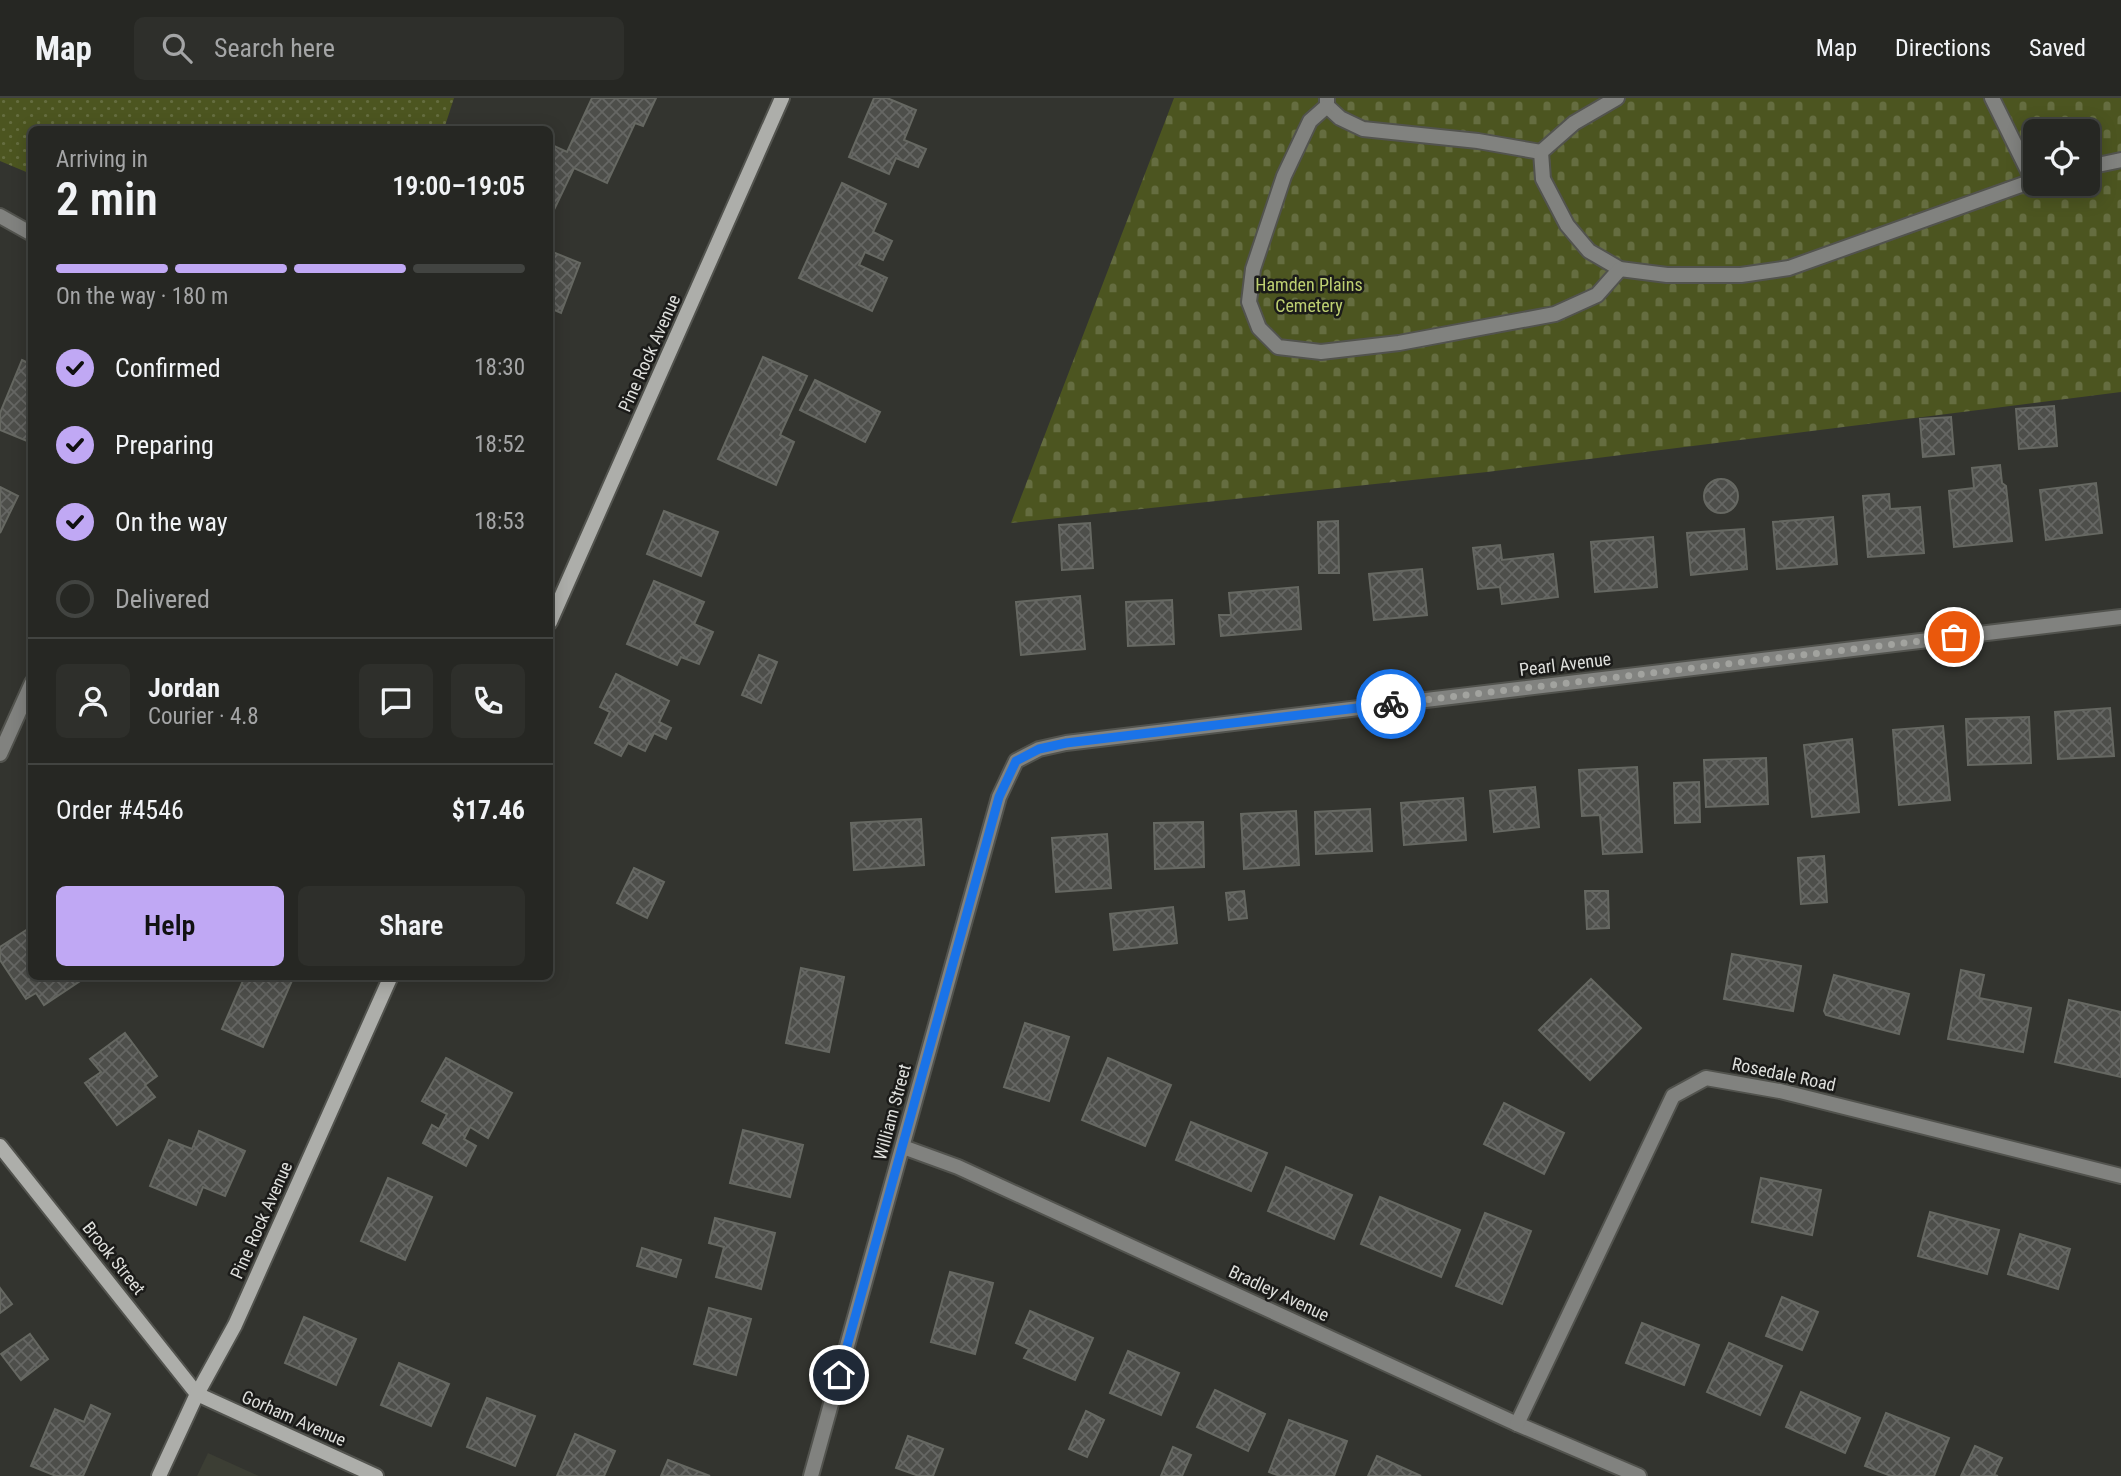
<!DOCTYPE html>
<html lang="en">
<head>
<meta charset="utf-8">
<style>
	body { margin:0; font-family:"Roboto Condensed",sans-serif; background:#2e2f2b; color:#f1f3f6; height:100vh; display:flex; flex-direction:column; font-size:26px; white-space:nowrap }
	* { box-sizing:border-box; margin:0 }
	p { font-size:23px; color:#a4a5a6 }
	.icon { flex:none; width:38px; height:38px; fill:none; stroke:currentColor; stroke-width:2; stroke-linecap:round; stroke-linejoin:round }
	.map { position:relative; flex:1; overflow:hidden }
	.panel { position:absolute; left:28px; top:28px; width:525px; height:854px; display:flex; flex-direction:column; background:#262723; border-radius:10px; box-shadow:0 4px 18px #0003,0 0 0 2px #424441 }
	.panel>* { flex:none }
	.controls { position:absolute; left:2023px; top:21px; display:grid; gap:14px }
	.controls a { display:grid; place-items:center; width:77px; height:77px; border-radius:10px; background:#262723; box-shadow:0 4px 18px #0003,0 0 0 2px #424441; font-size:35px }
	.pin { position:absolute; display:grid; place-items:center; width:60px; height:60px; color:#fff; margin:-30px; border:4px solid #fff; border-radius:50%; box-shadow:0 2px 7px #0007 }
	.courier { position:absolute; display:grid; place-items:center; width:70px; height:70px; margin:-35px; border:5px solid #1a73e8; border-radius:50%; background:#fff; color:#222; box-shadow:0 2px 9px #0007 }
	.headline em { font-style:normal; font-weight:600 }
	.headline div { display:flex; flex-direction:column-reverse }
	.headline { display:flex; align-items:center; justify-content:space-between; height:119px; padding:0 28px }
	h1 { font-size:46px; font-weight:600; line-height:52px }
	.bar { display:grid; grid-template-columns:repeat(4,1fr); gap:10px 7px; align-content:center; height:84px; padding:0 28px }
	.bar i { height:9px; border-radius:5px; background:#424441 }
	.bar .current { background:#c0a8f4 }
	.bar p { grid-column:span 4 }
	.line { display:flex; align-items:center; gap:18px; padding:0 28px; border-top:2px solid #424441 }
	.line div { flex:1 }
	.round { display:grid; place-items:center; flex:none; width:74px; height:74px; border-radius:10px; background:#2e2f2b }
	ol { padding:0 28px; list-style:none }
	li { display:flex; align-items:center; gap:21px; height:77px }
	li p { margin-inline-start:auto }
	li .icon { padding:7px; border-radius:50%; background:#c0a8f4; color:#111; stroke-width:4 }
	li:last-child { color:#a4a5a6 }
	li i { width:38px; height:38px; border:4px solid #424441; border-radius:50% }
	.button { display:flex; gap:14px; margin-top:auto; padding:14px 28px }
	.button a { flex:1; height:80px; border-radius:10px; background:#c0a8f4; color:#111; font-size:28px; font-weight:600; line-height:80px; text-align:center }
	.button a+a { background:#2e2f2b; color:#f1f3f6 }
	header { display:flex; align-items:center; gap:42px; box-sizing:border-box; height:98px; padding:0 35px; background:#262723; border-bottom:2px solid #424441 }
	header strong { font-size:33px }
	nav { display:flex; gap:38px; margin-inline-start:auto; font-size:24px }
	.search { width:490px; height:63px; background:#2e2f2b; display:flex; align-items:center; gap:18px; box-sizing:border-box; padding:0 24px; border-radius:10px; color:#a4a5a6; font-size:26px }
	.map>svg:first-child { display:block }
	.built { fill:#3c3e34 }
	.green { fill:url(#green-dots) }
	.cemetery { fill:url(#cemetery-stones); fill-rule:evenodd }
	.building { fill:url(#building-cross-hatch); stroke:#666862; stroke-width:2 }
	.lines { fill:none; stroke-linecap:round; stroke-linejoin:round }
	.lane-casing { stroke:#52534e; stroke-width:18 }
	.street-casing { stroke:#52534e; stroke-width:18 }
	.secondary-casing { stroke:#52534e; stroke-width:18 }
	.lane { stroke:#81827f; stroke-width:14 }
	.street { stroke:#81827f; stroke-width:14 }
	.secondary { stroke:#adaeaa; stroke-width:14 }
	.done { stroke:#a2a39f; stroke-width:7; stroke-dasharray:0 12.6 }
	.route { stroke:#1a73e8; stroke-width:9 }
	.labels { text-anchor:middle; dominant-baseline:central; stroke-width:5; stroke-linejoin:round; paint-order:stroke }
	.park-label { font-size:18px; fill:#bdcf71; stroke:#1b1b19 }
	.street-label { font-size:18px; fill:#dedfdc; stroke:#1b1b19 }
</style>
</head>
<body>
<header>
<strong>Map</strong>
<div class="search"><svg class="icon" aria-label="search" viewBox="0 0 24 24"><circle cx="10" cy="10" r="6"/><path d="M15 15l6 6"/></svg>Search here</div>
<nav><a>Map</a><a>Directions</a><a>Saved</a></nav>
</header>
<div class="map">
<svg width="2121" height="1378" viewBox="0 0 2121 1378">
	<defs>
		<pattern id="green-dots" width="8" height="8" patternUnits="userSpaceOnUse" patternTransform="scale(1.75)"><rect width="8" height="8" fill="#4c5520"/><path d="M2 2h.1M6 6h.1" fill="none" stroke="#656d40" stroke-width="1.8" stroke-linecap="round"/></pattern>
		<pattern id="cemetery-stones" width="16" height="16" patternUnits="userSpaceOnUse" patternTransform="scale(1.75)"><rect width="16" height="16" fill="#4c5520"/><path d="M2 7V4a2 2 0 0 1 4 0v3zM10 15v-3a2 2 0 0 1 4 0v3z" fill="#656d40"/></pattern>
		<pattern id="building-cross-hatch" width="8" height="8" patternUnits="userSpaceOnUse" patternTransform="scale(1.75)"><rect width="8" height="8" fill="#4d4e4a"/><path d="M0 0l8 8M0 8l8-8" fill="none" stroke="#666764"/></pattern>
	</defs>
	<rect width="100%" height="100%" fill="#33342f"/>
	<path class="built" d="M208,1355L259,1378H197Z"/>
	<path class="green" d="M0,0H454L444,31L32,32L31,76L0,63Z"/>
	<path class="cemetery" d="M1174,0H2121V294L1487,374L1011,425ZM2035,33H2088V86H2035Z"/>
	<g class="building">
		<path d="M592,0H656L643,28L635,25L607,85L574,70L552,116L550,115V46L567,54Z"/>
		<path d="M874,0H887L916,12L904,42L926,51L918,69L896,60L889,76L849,59Z"/>
		<path d="M842,85L886,106L873,134L892,143L883,162L865,154L859,167L887,180L872,213L799,180Z"/>
		<path d="M550,153L580,165L561,215L550,210Z"/>
		<path d="M763,259L807,278L780,337L794,344L776,387L718,361Z"/>
		<path d="M22,262L32,267V345L0,332V315Z"/>
		<path d="M815,282L880,314L865,344L800,312Z"/>
		<path d="M2054,308L2057,348L2019,351L2016,311Z"/>
		<path d="M1951,319L1954,356L1923,359L1920,321Z"/>
		<path d="M2000,367L2002,385L2006,388L2012,443L1954,449L1949,393L1974,390L1972,370Z"/>
		<circle cx="1721" cy="398" r="17"/>
		<path d="M2096,385L2102,435L2046,442L2040,392Z"/>
		<path d="M0,389L18,398L0,435Z"/>
		<path d="M1889,396L1890,411L1920,409L1924,455L1868,459L1863,398Z"/>
		<path d="M664,413L718,434L701,478L647,456Z"/>
		<path d="M1833,419L1837,466L1777,471L1773,424Z"/>
		<path d="M1338,423L1339,475H1319L1318,424Z"/>
		<path d="M1090,425L1093,470L1062,472L1059,427Z"/>
		<path d="M1744,431L1747,471L1691,477L1687,435Z"/>
		<path d="M1653,439L1657,489L1595,494L1591,444Z"/>
		<path d="M1500,447L1502,462L1553,456L1558,499L1502,506L1500,489L1478,491L1473,450Z"/>
		<path d="M1422,471L1427,517L1374,522L1369,476Z"/>
		<path d="M654,483L704,504L694,526L713,534L699,566L681,559L677,567L627,546Z"/>
		<path d="M1298,489L1301,531L1221,538L1219,517H1231L1229,495Z"/>
		<path d="M1080,498L1085,551L1021,557L1016,504Z"/>
		<path d="M1172,502L1174,546L1128,548L1126,504Z"/>
		<path d="M759,557L777,564L761,605L742,597Z"/>
		<path d="M616,576L669,603L659,624L671,630L666,641L654,635L645,653L628,645L621,658L595,645L610,614L600,609Z"/>
		<path d="M2110,610L2114,658L2058,661L2055,614Z"/>
		<path d="M2029,619L2031,665L1968,667L1966,621Z"/>
		<path d="M1943,628L1950,702L1899,707L1893,632Z"/>
		<path d="M1852,641L1859,714L1812,719L1804,647Z"/>
		<path d="M1766,660L1768,706L1706,709L1704,662Z"/>
		<path d="M1637,669L1642,754L1603,756L1600,717L1582,718L1579,672Z"/>
		<path d="M1699,684L1700,724L1675,725L1674,685Z"/>
		<path d="M1535,689L1539,729L1494,734L1490,693Z"/>
		<path d="M1463,700L1466,742L1404,747L1401,705Z"/>
		<path d="M1370,711L1372,753L1316,756L1315,714Z"/>
		<path d="M1296,713L1299,767L1244,771L1241,716Z"/>
		<path d="M921,721L924,767L854,772L851,725Z"/>
		<path d="M1203,724L1204,769L1155,771L1154,725Z"/>
		<path d="M1107,736L1111,790L1056,794L1052,740Z"/>
		<path d="M1824,758L1827,804L1801,806L1798,760Z"/>
		<path d="M634,770L664,784L647,820L617,805Z"/>
		<path d="M1244,793L1247,820L1229,822L1226,795Z"/>
		<path d="M1585,793H1608L1609,830L1587,831Z"/>
		<path d="M1173,809L1177,845L1114,852L1110,816Z"/>
		<path d="M31,829L32,878H82L83,881L44,907L36,895L26,901L0,862V849Z"/>
		<path d="M1732,856L1801,868L1793,913L1724,901Z"/>
		<path d="M801,870L844,879L829,954L786,945Z"/>
		<path d="M1961,872L1984,877L1979,900L2031,910L2023,954L1948,941Z"/>
		<path d="M1834,877L1909,896L1899,936L1826,917L1824,913Z"/>
		<path d="M245,878H294L263,949L222,931Z"/>
		<path d="M1591,881L1641,930L1590,982L1539,932Z"/>
		<path d="M2069,902L2121,914V979L2055,964Z"/>
		<path d="M1025,925L1069,939L1049,1003L1004,989Z"/>
		<path d="M125,935L157,978L145,987L155,999L117,1027L85,985L101,974L90,961Z"/>
		<path d="M446,960L512,995L488,1040L470,1029L464,1041L476,1048L466,1068L423,1045L432,1027L439,1031L447,1016L422,1003Z"/>
		<path d="M1108,960L1171,987L1145,1048L1082,1022Z"/>
		<path d="M1504,1005L1564,1035L1544,1076L1484,1046Z"/>
		<path d="M1191,1024L1267,1055L1251,1093L1176,1062Z"/>
		<path d="M743,1032L803,1047L790,1099L730,1085Z"/>
		<path d="M199,1033L245,1053L225,1098L203,1089L196,1107L150,1088L169,1042L192,1051Z"/>
		<path d="M1286,1069L1352,1097L1334,1141L1268,1113Z"/>
		<path d="M388,1080L432,1099L405,1162L361,1143Z"/>
		<path d="M1761,1080L1821,1092L1812,1137L1752,1124Z"/>
		<path d="M1380,1099L1460,1132L1441,1179L1361,1146Z"/>
		<path d="M1930,1114L1999,1132L1987,1176L1918,1158Z"/>
		<path d="M1485,1115L1531,1133L1502,1206L1456,1188Z"/>
		<path d="M715,1120L775,1135L761,1191L716,1179L724,1149L709,1145Z"/>
		<path d="M2020,1136L2070,1151L2058,1191L2008,1176Z"/>
		<path d="M642,1150L681,1162L676,1179L637,1168Z"/>
		<path d="M950,1174L993,1185L975,1256L931,1244Z"/>
		<path d="M0,1190L12,1206L0,1215Z"/>
		<path d="M1782,1199L1818,1214L1802,1252L1766,1238Z"/>
		<path d="M709,1210L751,1221L736,1277L694,1266Z"/>
		<path d="M1030,1213L1093,1240L1075,1282L1024,1260L1029,1251L1016,1245Z"/>
		<path d="M304,1219L356,1241L336,1287L285,1265Z"/>
		<path d="M1642,1225L1699,1247L1684,1287L1626,1265Z"/>
		<path d="M30,1236L48,1261L21,1282L1,1256Z"/>
		<path d="M1729,1245L1782,1268L1760,1317L1707,1294Z"/>
		<path d="M1128,1253L1179,1275L1161,1317L1110,1295Z"/>
		<path d="M399,1265L449,1286L431,1328L381,1307Z"/>
		<path d="M1215,1292L1265,1316L1248,1353L1197,1329Z"/>
		<path d="M1801,1294L1860,1320L1845,1355L1786,1329Z"/>
		<path d="M487,1300L535,1318L515,1368L467,1349Z"/>
		<path d="M91,1307L110,1316L83,1378H56L31,1368L55,1311L84,1324Z"/>
		<path d="M1086,1313L1104,1322L1087,1359L1069,1351Z"/>
		<path d="M1886,1315L1949,1340L1934,1378H1891L1865,1368Z"/>
		<path d="M1289,1322L1347,1343L1334,1378H1280L1269,1374Z"/>
		<path d="M575,1336L615,1353L604,1378H557Z"/>
		<path d="M908,1338L943,1351L933,1378H919L896,1370Z"/>
		<path d="M1975,1348L2002,1360L1994,1377L1998,1378H1961Z"/>
		<path d="M1173,1349L1191,1357L1182,1378H1161Z"/>
		<path d="M1377,1358L1421,1378H1368Z"/>
		<path d="M668,1362L710,1378H661Z"/>
	</g>
	<g class="lines">
		<g class="lane-casing">
			<g id="lane">
				<path d="M1327,0V8L1340,20L1363,31L1478,43L1541,54"/>
				<path d="M1617,0L1574,25L1541,54L1543,81L1567,127L1589,153L1620,171L1667,177H1741L1789,170L2035,82"/>
				<path d="M1992,0L2033,83"/>
				<path d="M1327,8L1310,23L1284,78L1253,171L1249,204L1259,230L1278,249L1321,254L1399,245L1555,216L1597,197L1620,171"/>
				<path d="M2088,69L2121,62"/>
			</g>
		</g>
		<g class="street-casing">
			<g id="street">
				<path d="M0,118L32,136"/>
				<path d="M0,656L32,585"/>
				<path d="M903,1049L958,1069L1517,1326L1639,1378"/>
				<path d="M1517,1326L1673,998L1706,980L1780,993L2121,1078"/>
				<path d="M811,1378L999,699L1016,663L1039,651L1066,645L2121,519"/>
			</g>
		</g>
		<g class="secondary-casing">
			<g id="secondary">
				<path d="M550,524L782,0"/>
				<path d="M0,1048L197,1296L376,1378"/>
				<path d="M159,1378L197,1296L235,1227L391,878"/>
			</g>
		</g>
		<use href="#lane" class="lane"/>
		<use href="#street" class="street"/>
		<use href="#secondary" class="secondary"/>
	</g>
	<g class="lines">
		<path class="done" d="M1391,606L1954,539"/>
		<path class="route" d="M839,1277L999,699L1016,663L1039,651L1066,645L1391,606"/>
	</g>
	<g class="labels">
		<g class="park-label">
			<text x="1309" y="186">Hamden Plains<tspan x="1309" dy="21">Cemetery</tspan></text>
		</g>
		<g class="street-label">
			<text transform="translate(649 255) rotate(-66)">Pine Rock Avenue</text>
			<text transform="translate(1565 566) rotate(-7)">Pearl Avenue</text>
			<text transform="translate(1784 976) rotate(12)">Rosedale Road</text>
			<text transform="translate(892 1014) rotate(-75)">William Street</text>
			<text transform="translate(261 1122) rotate(-66)">Pine Rock Avenue</text>
			<text transform="translate(114 1160) rotate(51)">Brook Street</text>
			<text transform="translate(1279 1195) rotate(25)">Bradley Avenue</text>
			<text transform="translate(294 1320) rotate(24)">Gorham Avenue</text>
		</g>
	</g>
</svg>
<div class="controls">
<a><svg class="icon" aria-label="locate" viewBox="0 0 24 24"><circle cx="12" cy="12" r="6"/><path d="M12 2v4M12 18v4M2 12h4M18 12h4"/></svg></a>
</div>
<div class="pin" style="left:1954px;top:539px;background:#ea580c"><svg class="icon" aria-label="bag" viewBox="0 0 24 24"><path d="M5 8h14l-1 12H6zM9 8a3 3 0 0 1 6 0"/></svg></div>
<div class="pin" style="left:839px;top:1277px;background:#1f2937"><svg class="icon" aria-label="home" viewBox="0 0 24 24"><path d="M3 11l9-7 9 7M6 9v11h12V9"/></svg></div>
<div class="courier" style="left:1391px;top:606px"><svg class="icon" aria-label="bike" viewBox="0 0 24 24"><circle cx="6" cy="16" r="4"/><circle cx="18" cy="16" r="4"/><path d="M6 16l4-8h5l3 8M10 8l3 8H6M13 5h3"/></svg></div>
<section class="panel">
<div class="headline"><div><h1>2 min</h1><p>Arriving in</p></div><em>19:00–19:05</em></div>
<div class="bar"><i class="current"></i><i class="current"></i><i class="current"></i><i></i><p>On the way · 180 m</p></div>
<ol>
<li><svg class="icon" aria-label="check" viewBox="0 0 24 24"><path d="M5 12l5 5 9-10"/></svg>Confirmed<p>18:30</p></li>
<li><svg class="icon" aria-label="check" viewBox="0 0 24 24"><path d="M5 12l5 5 9-10"/></svg>Preparing<p>18:52</p></li>
<li><svg class="icon" aria-label="check" viewBox="0 0 24 24"><path d="M5 12l5 5 9-10"/></svg>On the way<p>18:53</p></li>
<li><i></i>Delivered</li>
</ol>
<div class="line" style="height:126px"><a class="round"><svg class="icon" aria-label="person" viewBox="0 0 24 24"><circle cx="12" cy="8" r="4"/><path d="M4 21q1-7 8-7t8 7"/></svg></a><div><b>Jordan</b><p>Courier · 4.8</p></div><a class="round"><svg class="icon" aria-label="chat" viewBox="0 0 24 24"><path d="M4 5h16v11H9l-5 4z"/></svg></a><a class="round"><svg class="icon" aria-label="phone" viewBox="0 0 24 24"><path d="M5 4h4l2 5-3 2q2 4 5 5l2-3 5 2v4C11 20 4 13 5 4z"/></svg></a></div>
<div class="line" style="height:91px"><div>Order #4546</div><b>$17.46</b></div>
<div class="button"><a>Help</a><a>Share</a></div>
</section>
</div>
</body>
</html>
